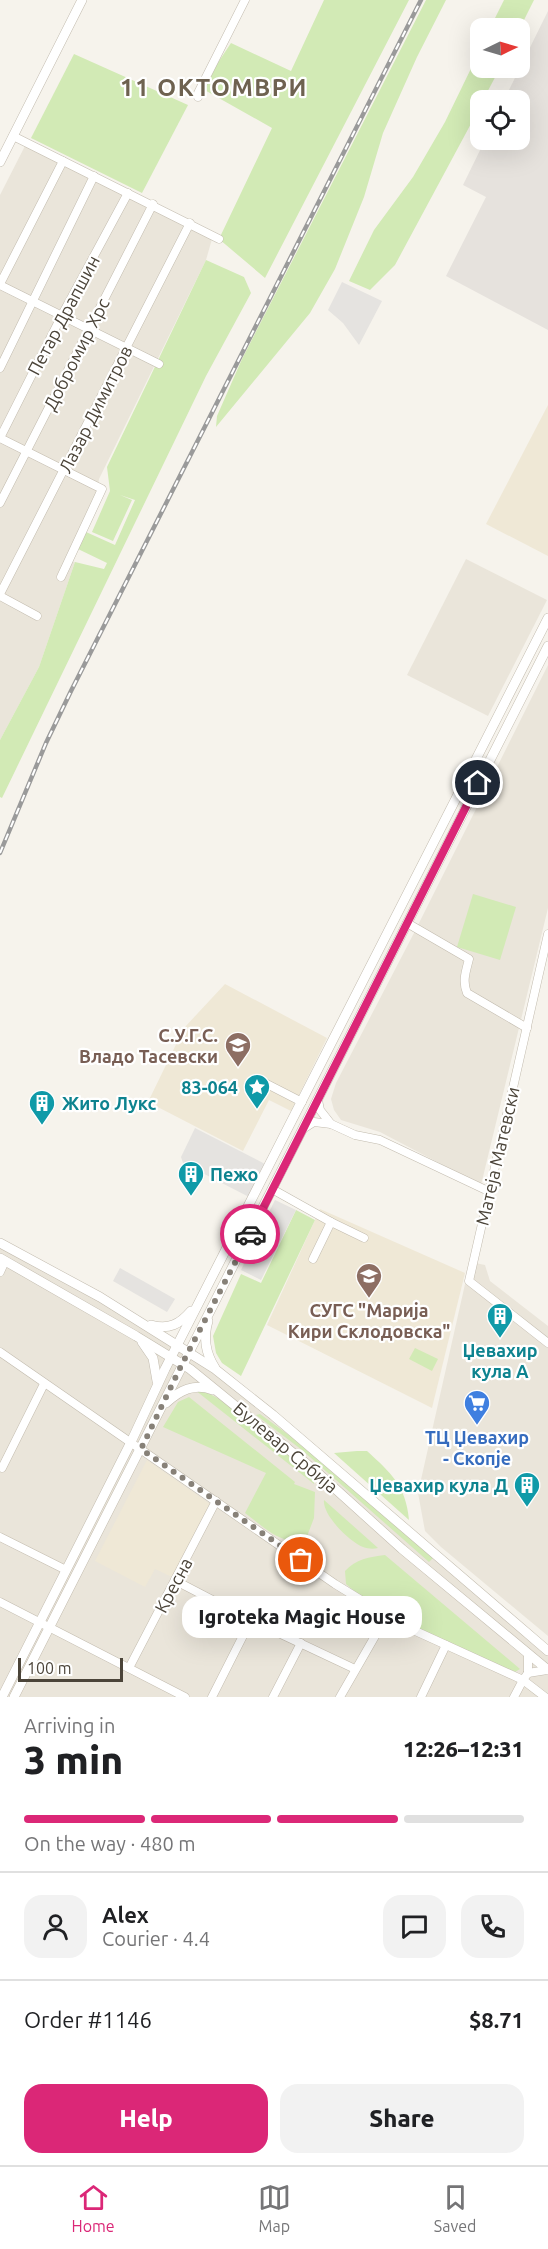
<!DOCTYPE html>
<html lang="en">
<head>
<meta charset="utf-8">
<style>
	body { margin:0; font-family:Ubuntu,sans-serif; background:#f2f2f2; color:#202124; height:100vh; display:flex; flex-direction:column; font-size:22px; white-space:nowrap }
	* { box-sizing:border-box; margin:0 }
	p { font-size:20px; color:#757577 }
	.icon { flex:none; width:33px; height:33px; fill:none; stroke:currentColor; stroke-width:2; stroke-linecap:round; stroke-linejoin:round }
	.map { position:relative; height:1697px; overflow:hidden }
	.details { display:flex; flex-direction:column; background:#fff; flex:1 }
	.details>* { flex:none }
	.needle { width:39px; rotate:85deg }
	.fabs { position:absolute; left:470px; top:18px; display:grid; gap:12px }
	.fabs a { display:grid; place-items:center; width:60px; height:60px; border-radius:12px; background:#fff; box-shadow:0 6px 24px #0002; font-size:30px }
	.scale { position:absolute; left:18px; bottom:15px; width:105px; box-sizing:border-box; padding-left:6px; border:3px solid #4b4439; border-top:0; font-size:16px; line-height:21px; white-space:nowrap; color:#4b4439; -webkit-text-stroke:4px #fff; paint-order:stroke }
	.pin { position:absolute; display:grid; place-items:center; width:51px; height:51px; color:#fff; margin:-26px; border:3px solid #fff; border-radius:50%; box-shadow:0 2px 6px #0007 }
	.courier { position:absolute; display:grid; place-items:center; width:60px; height:60px; margin:-30px; border:4px solid #db2777; border-radius:50%; background:#fff; color:#222; box-shadow:0 2px 8px #0007 }
	.bubble { position:absolute; height:42px; border-radius:18px; background:#fff; box-shadow:0 6px 24px #0002; font-size:20px; font-weight:800; line-height:42px; text-align:center }
	.head em { font-style:normal; font-weight:800 }
	.head div { display:flex; flex-direction:column-reverse }
	.head { display:flex; align-items:center; justify-content:space-between; height:102px; padding:0 24px }
	h1 { font-size:39px; font-weight:800; line-height:45px }
	.bar { display:grid; grid-template-columns:repeat(4,1fr); gap:9px 6px; align-content:center; height:72px; padding:0 24px }
	.bar i { height:8px; border-radius:4px; background:#e0e0e0 }
	.bar .active { background:#db2777 }
	.bar p { grid-column:span 4 }
	.line { display:flex; align-items:center; gap:15px; padding:0 24px; border-top:2px solid #e0e0e0 }
	.line div { flex:1 }
	.round { display:grid; place-items:center; flex:none; width:63px; height:63px; border-radius:18px; background:#f2f2f2 }
	.primary-button { display:flex; gap:12px; margin-top:auto; padding:12px 24px }
	.primary-button a { flex:1; height:69px; border-radius:18px; background:#db2777; color:#fff; font-size:24px; font-weight:800; line-height:69px; text-align:center }
	.primary-button a+a { background:#f2f2f2; color:#202124 }
	.tab-bar { display:flex; justify-content:space-around; align-items:center; height:84px; border-top:2px solid #e0e0e0; background:#fff; font-size:16px; color:#757577 }
	.tab-bar a { display:grid; justify-items:center; gap:3px }
	.tab-bar .active { color:#db2777 }
	.map>svg:first-child { display:block }
	.residential { fill:#eae5da }
	.industrial { fill:#e6e2dd }
	.education { fill:#efe8d6 }
	.green { fill:#d2eab5 }
	.parking { fill:#e5e3e0 }
	.lines { fill:none; stroke-linecap:round; stroke-linejoin:round }
	.minor-casing { stroke:#c2bbae; stroke-width:9 }
	.tertiary-casing { stroke:#c2bbae; stroke-width:10 }
	.minor { stroke:#fff; stroke-width:8 }
	.tertiary { stroke:#fff; stroke-width:9 }
	.rail-casing { stroke:#9a9a9a; stroke-width:4.5 }
	.rail { stroke:#fff; stroke-width:2; stroke-dasharray:7; stroke-linecap:butt }
	.done { stroke:#878178; stroke-width:6; stroke-dasharray:0 10.8 }
	.route { stroke:#db2777; stroke-width:8 }
	.labels { text-anchor:middle; dominant-baseline:central; stroke-width:4.5; stroke-linejoin:round; paint-order:stroke }
	.street-label { font-size:18px; fill:#4b4439; stroke:#fff }
	.education-label { font-size:18px; font-weight:bold; fill:#785e54; stroke:#fff; text-anchor:end }
	.culture-label { font-size:18px; font-weight:bold; fill:#0d838f; stroke:#fff; text-anchor:end }
	.shop-label { font-size:18px; font-weight:bold; fill:#366cbe; stroke:#fff }
	.district-label { font-size:24px; font-weight:bold; letter-spacing:1.5px; fill:#6e6250; stroke:#fff }
</style>
</head>
<body>
<div class="map">
<svg width="548" height="1697" viewBox="0 0 548 1697">
	<rect width="100%" height="100%" fill="#f6f3ec"/>
	<g class="residential">
		<path d="M25,146L159,211L212,239L206,260L99,479L97,493L65,560L75,562L39,667L0,740V195Z"/>
		<path d="M466,559L547,600L488,716L407,675Z"/>
		<path d="M548,665V908L481,1185L380,1132L341,1120L334,1110L331,1099L336,1083L414,933Z"/>
		<path d="M0,1243L215,1369L548,1651V1697H0Z"/>
		<path d="M470,1262L485,1265L490,1281L548,1326V1636L441,1547L425,1531L418,1493Z"/>
	</g>
	<path class="industrial" d="M548,11V330L446,276L486,197L463,185L485,140H519V100H504Z"/>
	<g class="education">
		<path d="M548,405V556L486,524Z"/>
		<path d="M225,984L327,1038L291,1111L269,1100L243,1151L148,1102L184,1028Z"/>
		<path d="M320,1209L465,1273L432,1408L267,1325Z"/>
		<path d="M147,1460L210,1504L172,1577L155,1569L145,1587L95,1561Z"/>
	</g>
	<g class="green">
		<path d="M324,0H409L265,278L219,239L272,128L201,88L231,43L291,71Z"/>
		<path d="M426,0H446L417,57L383,133L364,197L335,269L310,313L216,427L217,416L242,359Z"/>
		<path d="M504,0H534L519,30L490,28Z"/>
		<path d="M480,50V68H500L483,100H480V107L395,265L370,290L349,281L374,230L413,177L445,122Z"/>
		<path d="M74,54L188,105L142,193L31,138Z"/>
		<path d="M206,260L244,277L251,293L206,376L2,798L0,797V740L39,667L75,562L104,569L107,563L78,549L86,532L115,545L135,500L120,495L132,500L113,541L92,532L110,491L107,467Z"/>
		<path d="M473,894L516,907L500,960L457,947Z"/>
		<path d="M296,1210L315,1220L241,1376L222,1363L216,1353L213,1336L241,1274L261,1283Z"/>
		<path d="M415,1348L438,1359L432,1371L409,1359Z"/>
		<path d="M195,1390C218,1391 247,1422 265,1437V1440L282,1453L285,1452C295,1459 315,1471 314,1484Z"/>
		<path d="M189,1397L295,1482L294,1484L315,1492L314,1518L306,1539C282,1547 264,1527 245,1513L266,1473L163,1427L178,1402Z"/>
		<path d="M260,1414L297,1441L433,1558L429,1562L302,1450L256,1415Z"/>
		<path d="M357,1451H367C391,1473 406,1486 409,1520L334,1453Z"/>
		<path d="M324,1500L378,1548C374,1549 368,1549 363,1547C350,1542 322,1515 324,1500Z"/>
		<path d="M385,1555L520,1669L515,1672C462,1648 388,1622 346,1584L345,1571C356,1559 369,1557 385,1555Z"/>
	</g>
	<g class="parking">
		<path d="M342,282L382,301L359,345L343,323L328,310Z"/>
		<path d="M195,1128L265,1164L249,1197L183,1163L181,1157Z"/>
		<path d="M275,1200L296,1210L261,1280L241,1270Z"/>
		<path d="M120,1268L175,1299L167,1312L113,1281Z"/>
	</g>
	<g class="lines">
		<g class="minor-casing">
			<g id="minor">
				<path d="M198,97V93L245,0"/>
				<path d="M13,136L219,239"/>
				<path d="M0,284L63,161"/>
				<path d="M0,285L159,364"/>
				<path d="M0,368L94,176"/>
				<path d="M0,438L61,317L128,193"/>
				<path d="M0,438L102,489L61,577"/>
				<path d="M0,503L153,204"/>
				<path d="M0,594L190,223"/>
				<path d="M0,596L37,616"/>
				<path d="M407,923L469,959C466,971 462,981 467,993L527,1028"/>
				<path d="M548,934L469,1281L548,1343"/>
				<path d="M265,1083L302,1102"/>
				<path d="M318,1100L320,1110L331,1124"/>
				<path d="M303,1129L314,1122L331,1124L355,1135L380,1140L488,1191"/>
				<path d="M272,1189L331,1222L313,1259"/>
				<path d="M331,1222L364,1238"/>
				<path d="M0,1272L5,1261"/>
				<path d="M0,1352L335,1584L400,1624L523,1680L528,1673"/>
				<path d="M2,1468L44,1384"/>
				<path d="M0,1537L66,1570"/>
				<path d="M176,1581L251,1620L355,1669"/>
				<path d="M0,1602L185,1697"/>
				<path d="M129,1668L216,1501"/>
				<path d="M528,1673L547,1670"/>
				<path d="M528,1673V1654"/>
				<path d="M212,1697L251,1620"/>
				<path d="M273,1697L301,1643"/>
				<path d="M340,1697L386,1617"/>
				<path d="M421,1697L446,1645"/>
				<path d="M514,1697L523,1680L545,1697"/>
			</g>
		</g>
		<g class="tertiary-casing">
			<g id="tertiary">
				<path d="M0,162L82,0"/>
				<path d="M0,1243L100,1297L215,1369L273,1415L548,1651"/>
				<path d="M0,1258L136,1336L190,1369L320,1475L402,1549L548,1670"/>
				<path d="M208,1321C203,1338 206,1354 215,1368"/>
				<path d="M151,1325C169,1330 180,1324 191,1311"/>
				<path d="M142,1342L153,1358L157,1381"/>
				<path d="M166,1403C180,1390 194,1383 213,1390"/>
				<path d="M2,1697L131,1442L165,1369L548,618"/>
				<path d="M14,1697L548,646"/>
			</g>
		</g>
		<use href="#minor" class="minor"/>
		<use href="#tertiary" class="tertiary"/>
		<g class="rail-casing">
			<path id="rail" d="M0,853L46,743L71,691L421,0"/>
		</g>
		<use href="#rail" class="rail"/>
	</g>
	<g class="lines">
		<path class="done" d="M250,1234L182,1364L141,1449L301,1560"/>
		<path class="route" d="M250,1234L478,783"/>
	</g>
	<defs>
		<g id="school-pin" transform="scale(1.35)"><path d="M0 17L-7.5 6A9.5 9.5 0 1 1 7.5 6Z" fill="#8d6e63" stroke="#fff"/><path d="M0-5L7-2L0 1L-7-2ZM-4 1L0 2.5L4 1V4Q0 6-4 4Z" fill="#fff"/></g>
		<g id="sight-pin" transform="scale(1.35)"><path d="M0 17L-7.5 6A9.5 9.5 0 1 1 7.5 6Z" fill="#0f9aa8" stroke="#fff"/><path d="M0-6L1.8-2.2L6-1.7L2.9 1.2L3.7 5.4L0 3.3L-3.7 5.4L-2.9 1.2L-6-1.7L-1.8-2.2Z" fill="#fff"/></g>
		<g id="building-pin" transform="scale(1.35)"><path d="M0 17L-7.5 6A9.5 9.5 0 1 1 7.5 6Z" fill="#0f9aa8" stroke="#fff"/><path d="M-4-6H4V6H1V3H-1V6H-4ZM-2.5-4.3h1.7v1.8h-1.7ZM.8-4.3h1.7v1.8H.8ZM-2.5-1h1.7V.8h-1.7ZM.8-1h1.7V.8H.8Z" fill="#fff"/></g>
		<g id="supermarket-pin" transform="scale(1.35)"><path d="M0 17L-7.5 6A9.5 9.5 0 1 1 7.5 6Z" fill="#3f7fe0" stroke="#fff"/><path d="M-6-5.5h2.5l.6 2H6L4.5 2H-2.5L-4.4-4H-6ZM-1.5 3.2a1.3 1.3 0 1 0 .1 0ZM3 3.2a1.3 1.3 0 1 0 .1 0Z" fill="#fff"/></g>
	</defs>
	<g fill-rule="evenodd">
		<use href="#school-pin" x="238" y="1045"/>
		<use href="#sight-pin" x="257" y="1087"/>
		<use href="#building-pin" x="42" y="1103"/>
		<use href="#building-pin" x="191" y="1174"/>
		<use href="#school-pin" x="369" y="1276"/>
		<use href="#building-pin" x="500" y="1316"/>
		<use href="#supermarket-pin" x="477" y="1403"/>
		<use href="#building-pin" x="527" y="1485"/>
	</g>
	<g class="labels">
		<g class="street-label">
			<text transform="translate(63 315) rotate(-62)">Петар Драпшин</text>
			<text transform="translate(76 354) rotate(-63)">Добромир Хрс</text>
			<text transform="translate(95 409) rotate(-63)">Лазар Димитров</text>
			<text transform="translate(497 1156) rotate(-77)">Матеја Матевски</text>
			<text transform="translate(286 1447) rotate(40)">Булевар Србија</text>
			<text transform="translate(173 1585) rotate(-62)">Кресна</text>
		</g>
		<g class="education-label">
			<text x="218" y="1035">С.У.Г.С.<tspan x="218" dy="21">Владо Тасевски</tspan></text>
			<text x="369" y="1310" text-anchor="middle">СУГС "Марија<tspan x="369" dy="21">Кири Склодовска"</tspan></text>
		</g>
		<g class="culture-label">
			<text x="238" y="1087">83-064</text>
			<text x="62" y="1103" text-anchor="start">Жито Лукс</text>
			<text x="210" y="1174" text-anchor="start">Пежо</text>
			<text x="500" y="1350" text-anchor="middle">Џевахир<tspan x="500" dy="21">кула А</tspan></text>
			<text x="508" y="1485">Џевахир кула Д</text>
		</g>
		<g class="shop-label">
			<text x="477" y="1437">ТЦ Џевахир<tspan x="477" dy="21">- Скопје</tspan></text>
		</g>
		<g class="district-label">
			<text x="214" y="87">11 ОКТОМВРИ</text>
		</g>
	</g>
</svg>
<div class="fabs">
<a><svg class="needle" viewBox="-14 -14 28 28"><path d="M0-13l5 13h-10z" fill="#e53935"/><path d="M0 13l5-13h-10z" fill="#757577"/></svg></a>
<a><svg class="icon" aria-label="locate" viewBox="0 0 24 24"><circle cx="12" cy="12" r="6"/><path d="M12 2v4M12 18v4M2 12h4M18 12h4"/></svg></a>
</div>
<div class="scale">100 m</div>
<div class="pin" style="left:301px;top:1560px;background:#ea580c"><svg class="icon" aria-label="bag" viewBox="0 0 24 24"><path d="M5 8h14l-1 12H6zM9 8a3 3 0 0 1 6 0"/></svg></div>
<div class="pin" style="left:478px;top:783px;background:#1f2937"><svg class="icon" aria-label="home" viewBox="0 0 24 24"><path d="M3 11l9-7 9 7M6 9v11h12V9"/></svg></div>
<div class="courier" style="left:250px;top:1234px"><svg class="icon" aria-label="car" viewBox="0 0 24 24"><path d="M5 17H2v-5l4-1 3-4h7l3 4 3 1v5h-3M9 17h6M6 11h13"/><circle cx="7" cy="17" r="2"/><circle cx="17" cy="17" r="2"/></svg></div>
<div class="bubble" style="left:182px;top:1596px;width:240px">Igroteka Magic House</div>
</div>
<section class="details">
<div class="head"><div><h1>3 min</h1><p>Arriving in</p></div><em>12:26–12:31</em></div>
<div class="bar"><i class="active"></i><i class="active"></i><i class="active"></i><i></i><p>On the way · 480 m</p></div>
<div class="line" style="height:108px"><a class="round"><svg class="icon" aria-label="person" viewBox="0 0 24 24"><circle cx="12" cy="8" r="4"/><path d="M4 21q1-7 8-7t8 7"/></svg></a><div><b>Alex</b><p>Courier · 4.4</p></div><a class="round"><svg class="icon" aria-label="chat" viewBox="0 0 24 24"><path d="M4 5h16v11H9l-5 4z"/></svg></a><a class="round"><svg class="icon" aria-label="phone" viewBox="0 0 24 24"><path d="M5 4h4l2 5-3 2q2 4 5 5l2-3 5 2v4C11 20 4 13 5 4z"/></svg></a></div>
<div class="line" style="height:78px"><div>Order #1146</div><b>$8.71</b></div>
<div class="primary-button"><a>Help</a><a>Share</a></div>
</section>
<nav class="tab-bar">
<a class="active"><svg class="icon" aria-label="home" viewBox="0 0 24 24"><path d="M3 11l9-7 9 7M6 9v11h12V9"/></svg>Home</a>
<a><svg class="icon" aria-label="map" viewBox="0 0 24 24"><path d="M3 6l6-2 6 2 6-2v14l-6 2-6-2-6 2zM9 4v14M15 6v14"/></svg>Map</a>
<a><svg class="icon" aria-label="saved" viewBox="0 0 24 24"><path d="M7 4h10v16l-5-4-5 4z"/></svg>Saved</a>
</nav>
</body>
</html>
